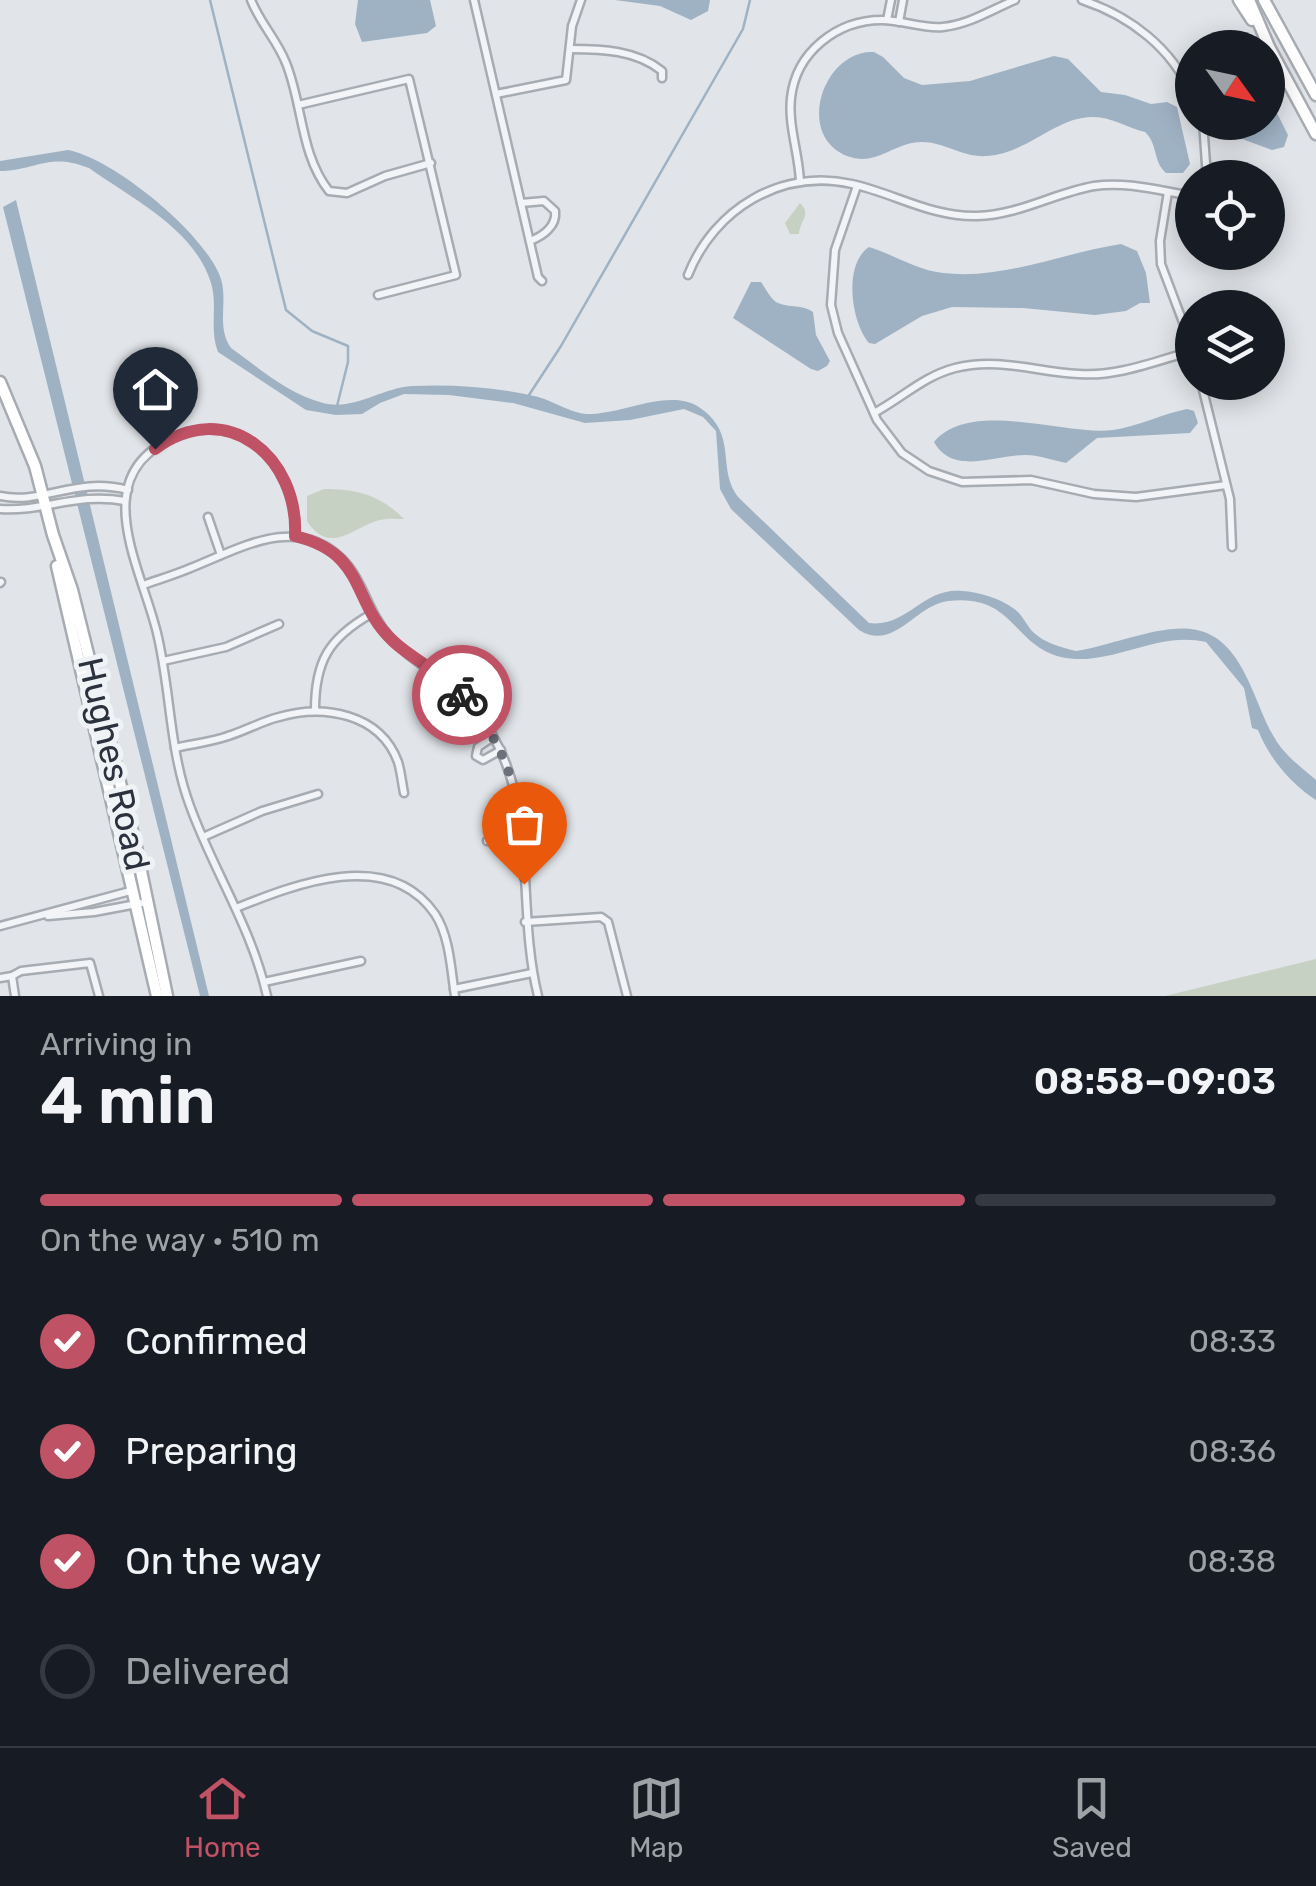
<!DOCTYPE html>
<html lang="en">
<head>
<meta charset="utf-8">
<style>
	body { margin:0; font-family:Rubik,sans-serif; background:#242831; color:#f1f3f6; height:100vh; display:flex; flex-direction:column; font-size:38px; white-space:nowrap }
	* { box-sizing:border-box; margin:0 }
	p { font-size:32px; color:#9ea1a6 }
	.icon { flex:none; width:55px; height:55px; fill:none; stroke:currentColor; stroke-width:2; stroke-linecap:round; stroke-linejoin:round }
	.map { position:relative; height:996px; overflow:hidden }
	.sheet { display:flex; flex-direction:column; background:#171b24; flex:1 }
	.sheet>* { flex:none }
	.needle { width:65px; rotate:123deg }
	.tools { position:absolute; left:1175px; top:30px; display:grid; gap:20px }
	.tools a { display:grid; place-items:center; width:110px; height:110px; border-radius:50%; background:#171b24; box-shadow:0 5px 25px #0003; font-size:50px }
	.pin { position:absolute; display:grid; place-items:center; width:85px; height:85px; color:#fff; margin:-102px -42px; border-radius:50% 50% 50% 0; rotate:-45deg; box-shadow:0 0 10px #0007 }
	.pin .icon { rotate:45deg }
	.courier { position:absolute; display:grid; place-items:center; width:100px; height:100px; margin:-50px; border:8px solid #c05265; border-radius:50%; background:#fff; color:#222; box-shadow:0 2px 12px #0007 }
	.headline em { font-style:normal; font-weight:600 }
	.headline div { display:flex; flex-direction:column-reverse }
	.headline { display:flex; align-items:center; justify-content:space-between; height:170px; padding:0 40px }
	h1 { font-size:65px; font-weight:600; line-height:75px }
	.bar { display:grid; grid-template-columns:repeat(4,1fr); gap:15px 10px; align-content:center; height:120px; padding:0 40px }
	.bar i { height:12px; border-radius:8px; background:#363941 }
	.bar .current { background:#c05265 }
	.bar p { grid-column:span 4 }
	ol { padding:0 40px; list-style:none }
	li { display:flex; align-items:center; gap:30px; height:110px }
	li p { margin-inline-start:auto }
	li .icon { padding:10px; border-radius:50%; background:#c05265; color:#fff; stroke-width:4 }
	li:last-child { color:#9ea1a6 }
	li i { width:55px; height:55px; border:5px solid #363941; border-radius:50% }
	.tab-bar { display:flex; justify-content:space-around; align-items:center; height:140px; border-top:2px solid #363941; background:#171b24; font-size:28px; color:#9ea1a6 }
	.tab-bar a { display:grid; justify-items:center; gap:5px }
	.tab-bar .current { color:#c05265 }
	.map>svg:first-child { display:block }
	.green { fill:#c7d1c3 }
	.water { fill:#9fb2c4 }
	.lines { fill:none; stroke-linecap:round; stroke-linejoin:round }
	.stream { stroke:#9fb2c4; stroke-width:2.5 }
	.minor-casing { stroke:#a7abb2; stroke-width:11 }
	.secondary-casing { stroke:#a7abb2; stroke-width:15 }
	.minor { stroke:#f3f4f7; stroke-width:6 }
	.secondary { stroke:#fff; stroke-width:10 }
	.done { stroke:#6b707a; stroke-width:10; stroke-dasharray:0 18 }
	.route { stroke:#c05265; stroke-width:12 }
	.labels { text-anchor:middle; dominant-baseline:central; stroke-width:10; stroke-linejoin:round; paint-order:stroke }
	.street-label { font-size:35px; fill:#2b323e; stroke:#f0f3f6 }
</style>
</head>
<body>
<div class="map">
<svg width="1316" height="996" viewBox="0 0 1316 996">
	<rect width="100%" height="100%" fill="#e1e4e8"/>
	<g class="green">
		<path d="M800,203C812,215 800,220 799,234H790L785,223Z"/>
		<path d="M324,489C357,489 380,495 404,519C396,519 388,518 380,520C354,526 330,557 307,521V496Z"/>
		<path d="M1316,959V996H1165Z"/>
	</g>
	<g class="water">
		<path d="M358,0H430L436,26L427,33L362,42L355,24Z"/>
		<path d="M615,0H710L708,11L691,20L660,6Z"/>
		<path d="M874,52L883,57L904,78L922,85L970,81L1054,56L1068,59L1101,92L1125,95L1151,104L1167,102L1177,107L1190,164L1183,173H1166C1153,162 1158,144 1145,132C1128,128 1111,117 1094,117C1056,116 1029,153 987,156C960,158 939,137 912,143C888,148 873,166 847,156C794,135 824,49 874,52Z"/>
		<path d="M1268,95L1288,135L1284,147L1272,150L1226,133L1223,123L1268,122Z"/>
		<path d="M68,150C114,159 206,234 221,279C228,302 216,327 231,348C259,368 288,394 323,403C354,411 381,388 412,386C451,384 496,387 534,396C554,400 571,415 592,414C626,413 674,386 703,410C738,437 716,469 739,498L869,623C907,628 923,587 962,591C979,592 999,598 1013,608C1023,615 1026,625 1033,632C1044,643 1063,648 1076,651C1110,646 1158,625 1191,629C1245,635 1253,706 1277,742C1287,757 1302,768 1316,780V800C1291,784 1269,758 1258,730L1252,728L1244,688L1206,642C1156,630 1110,668 1061,657C1011,644 1014,593 948,601C915,605 894,652 859,630L731,509L720,489L716,431L703,417L684,409L630,420L585,423L513,403L449,395L404,394L380,403L362,414L336,415L306,410L218,352C209,329 218,306 211,283C194,228 132,199 89,168C48,152 38,170 0,171V161Z"/>
		<path d="M16,200L209,996H200L3,207Z"/>
		<path d="M1121,244L1137,251L1146,273L1150,303H1140L1126,311L1095,315L1023,308L952,307L922,316L875,344L869,343C851,322 843,264 869,247C895,255 916,270 943,273C1004,280 1062,253 1121,244Z"/>
		<path d="M751,282H761C766,289 771,300 778,303C790,308 802,304 813,312L816,335L830,361L827,366L818,371L811,369L733,318Z"/>
		<path d="M1187,409L1194,411L1198,423L1190,433L1097,438L1066,463C1052,460 1039,455 1025,455C995,455 953,476 934,442C970,398 1065,436 1113,430C1139,426 1162,414 1187,409Z"/>
	</g>
	<g class="lines">
		<g class="stream">
			<path d="M210,0L286,310L312,331L348,346V362L337,406"/>
			<path d="M529,395L561,346L743,29L750,0"/>
		</g>
		<g class="minor-casing">
			<g id="minor">
				<path d="M251,0C260,23 277,40 286,63C303,105 300,154 329,191L347,193L385,176L431,163"/>
				<path d="M474,0L538,277L542,281"/>
				<path d="M1082,0C1130,16 1172,48 1192,95"/>
				<path d="M887,20L891,0"/>
				<path d="M899,22L903,0"/>
				<path d="M570,49C602,49 636,50 662,71V78"/>
				<path d="M496,94L566,80L572,26L581,0"/>
				<path d="M298,105L409,79L456,275L378,295"/>
				<path d="M1203,122L1207,178"/>
				<path d="M800,182C799,154 788,126 791,98C796,52 837,20 882,20C903,20 922,29 943,27C970,24 991,10 1015,0"/>
				<path d="M857,186L835,250L831,305L838,333L877,420L902,453L929,471L962,482L1031,480L1094,494L1136,497L1226,485"/>
				<path d="M1168,192L1160,241L1161,264L1192,346"/>
				<path d="M521,203L544,201L555,211C557,226 543,236 530,241"/>
				<path d="M1268,216L1272,228"/>
				<path d="M688,275C714,209 781,168 852,184C896,194 931,217 977,216C1019,215 1054,193 1094,186C1127,181 1161,191 1192,196"/>
				<path d="M138,375L170,439"/>
				<path d="M1201,382L1230,499L1232,547"/>
				<path d="M874,413C902,398 924,376 955,368C999,357 1036,372 1079,374C1117,377 1156,361 1192,351"/>
				<path d="M0,496C44,505 75,476 128,490"/>
				<path d="M0,509C44,512 77,492 125,501"/>
				<path d="M208,517L221,555"/>
				<path d="M0,583L1,582"/>
				<path d="M143,585C160,579 177,574 193,567C241,548 296,514 342,559C364,581 368,613 389,636C414,665 450,679 475,710C543,792 514,899 538,996"/>
				<path d="M163,661L226,647L279,624"/>
				<path d="M315,710C315,661 329,638 371,614"/>
				<path d="M493,737L478,747L476,756L483,760L501,750"/>
				<path d="M175,748C192,744 211,742 228,736C245,731 262,721 279,717C323,704 380,713 398,762C401,772 402,783 404,793"/>
				<path d="M203,837L262,811L318,794"/>
				<path d="M487,841L522,839"/>
				<path d="M236,908C296,884 389,847 435,914C450,937 451,970 455,996"/>
				<path d="M48,916L94,912L147,902"/>
				<path d="M525,922L601,917L608,922L627,996"/>
				<path d="M0,926L134,890"/>
				<path d="M0,978L12,976"/>
				<path d="M264,982L361,961"/>
				<path d="M454,989L532,973"/>
				<path d="M15,996L12,976L21,971L90,963L99,996"/>
				<path d="M267,996C252,928 213,870 190,806C169,750 171,691 157,633C141,566 83,471 181,435C249,410 299,474 295,536"/>
			</g>
		</g>
		<g class="secondary-casing">
			<g id="secondary">
				<path d="M1239,0L1252,20"/>
				<path d="M1249,0L1269,47L1316,134"/>
				<path d="M1264,0L1316,95"/>
				<path d="M0,382L35,466L53,535L72,590L136,847L167,996"/>
				<path d="M57,566L157,996"/>
			</g>
		</g>
		<use href="#minor" class="minor"/>
		<use href="#secondary" class="secondary"/>
	</g>
	<g class="lines">
		<path class="done" d="M462,695C515,755 522,806 524,884"/>
		<path class="route" d="M155,449C226,396 299,457 295,536C368,554 350,601 393,641C414,661 443,672 462,695"/>
	</g>
	<g class="labels">
		<g class="street-label">
			<text transform="translate(114 764) rotate(77)">Hughes Road</text>
		</g>
	</g>
</svg>
<div class="tools">
<a><svg class="needle" viewBox="-14 -14 28 28"><path d="M0-13l5 13h-10z" fill="#e53935"/><path d="M0 13l5-13h-10z" fill="#9ea1a6"/></svg></a>
<a><svg class="icon" aria-label="locate" viewBox="0 0 24 24"><circle cx="12" cy="12" r="6"/><path d="M12 2v4M12 18v4M2 12h4M18 12h4"/></svg></a>
<a><svg class="icon" aria-label="layers" viewBox="0 0 24 24"><path d="M12 4l9 5-9 5-9-5zM3 14l9 5 9-5"/></svg></a>
</div>
<div class="pin" style="left:524px;top:884px;background:#ea580c"><svg class="icon" aria-label="bag" viewBox="0 0 24 24"><path d="M5 8h14l-1 12H6zM9 8a3 3 0 0 1 6 0"/></svg></div>
<div class="pin" style="left:155px;top:449px;background:#1f2937"><svg class="icon" aria-label="home" viewBox="0 0 24 24"><path d="M3 11l9-7 9 7M6 9v11h12V9"/></svg></div>
<div class="courier" style="left:462px;top:695px"><svg class="icon" aria-label="bike" viewBox="0 0 24 24"><circle cx="6" cy="16" r="4"/><circle cx="18" cy="16" r="4"/><path d="M6 16l4-8h5l3 8M10 8l3 8H6M13 5h3"/></svg></div>
</div>
<section class="sheet">
<div class="headline"><div><h1>4 min</h1><p>Arriving in</p></div><em>08:58–09:03</em></div>
<div class="bar"><i class="current"></i><i class="current"></i><i class="current"></i><i></i><p>On the way · 510 m</p></div>
<ol>
<li><svg class="icon" aria-label="check" viewBox="0 0 24 24"><path d="M5 12l5 5 9-10"/></svg>Confirmed<p>08:33</p></li>
<li><svg class="icon" aria-label="check" viewBox="0 0 24 24"><path d="M5 12l5 5 9-10"/></svg>Preparing<p>08:36</p></li>
<li><svg class="icon" aria-label="check" viewBox="0 0 24 24"><path d="M5 12l5 5 9-10"/></svg>On the way<p>08:38</p></li>
<li><i></i>Delivered</li>
</ol>
</section>
<nav class="tab-bar">
<a class="current"><svg class="icon" aria-label="home" viewBox="0 0 24 24"><path d="M3 11l9-7 9 7M6 9v11h12V9"/></svg>Home</a>
<a><svg class="icon" aria-label="map" viewBox="0 0 24 24"><path d="M3 6l6-2 6 2 6-2v14l-6 2-6-2-6 2zM9 4v14M15 6v14"/></svg>Map</a>
<a><svg class="icon" aria-label="saved" viewBox="0 0 24 24"><path d="M7 4h10v16l-5-4-5 4z"/></svg>Saved</a>
</nav>
</body>
</html>
